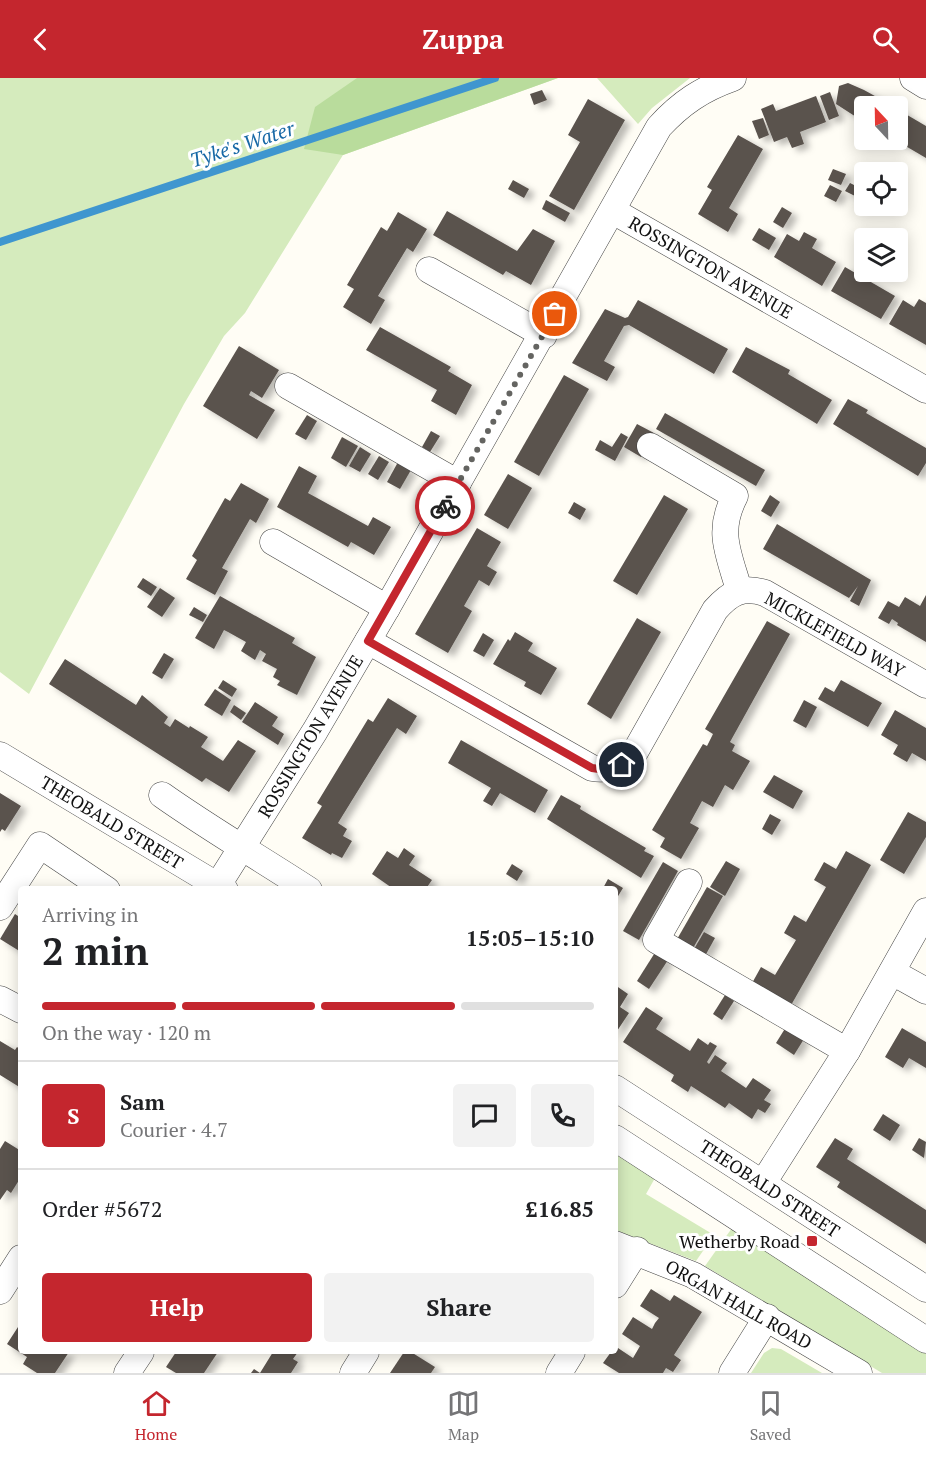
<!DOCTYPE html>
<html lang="en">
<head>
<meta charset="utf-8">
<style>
	body { margin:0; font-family:"PT Serif",serif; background:#f2f2f2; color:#202124; height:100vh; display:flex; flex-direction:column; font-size:22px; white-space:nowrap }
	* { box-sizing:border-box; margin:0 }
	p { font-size:20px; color:#757577 }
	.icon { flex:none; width:33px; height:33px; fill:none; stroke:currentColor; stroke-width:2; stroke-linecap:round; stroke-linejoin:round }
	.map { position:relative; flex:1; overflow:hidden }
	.drawer { position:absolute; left:18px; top:808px; width:600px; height:468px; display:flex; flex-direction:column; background:#fff; border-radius:6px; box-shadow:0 3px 15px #0003 }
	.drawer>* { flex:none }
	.needle { width:39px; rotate:338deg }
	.tools { position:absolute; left:854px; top:18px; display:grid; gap:12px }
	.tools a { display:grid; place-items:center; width:54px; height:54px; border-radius:6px; background:#fff; box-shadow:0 3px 15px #0003; font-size:30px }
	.pin { position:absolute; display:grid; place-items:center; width:51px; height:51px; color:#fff; margin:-26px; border:3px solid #fff; border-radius:50%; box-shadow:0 2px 6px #0007 }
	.courier { position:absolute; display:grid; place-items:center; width:60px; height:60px; margin:-30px; border:4px solid #c4262e; border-radius:50%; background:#fff; color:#222; box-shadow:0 2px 8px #0007 }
	.summary em { font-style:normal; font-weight:800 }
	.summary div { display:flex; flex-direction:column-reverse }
	.summary { display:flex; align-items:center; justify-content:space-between; height:102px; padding:0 24px }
	h1 { font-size:39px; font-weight:800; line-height:45px }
	.bar { display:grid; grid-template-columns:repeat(4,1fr); gap:9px 6px; align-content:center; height:72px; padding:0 24px }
	.bar i { height:8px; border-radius:4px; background:#e0e0e0 }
	.bar .selected { background:#c4262e }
	.bar p { grid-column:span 4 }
	.line { display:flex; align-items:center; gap:15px; padding:0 24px; border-top:2px solid #e0e0e0 }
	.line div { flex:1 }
	.round { display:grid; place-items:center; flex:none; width:63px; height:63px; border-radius:6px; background:#f2f2f2 }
	.cta { display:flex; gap:12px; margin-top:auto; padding:12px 24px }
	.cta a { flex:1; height:69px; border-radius:6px; background:#c4262e; color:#fff; font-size:24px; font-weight:800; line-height:69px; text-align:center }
	.cta a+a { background:#f2f2f2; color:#202124 }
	header { display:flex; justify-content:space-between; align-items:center; height:78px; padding:0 24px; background:#c4262e; color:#fff; font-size:27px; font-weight:800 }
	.tabs { display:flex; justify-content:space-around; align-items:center; height:84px; border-top:2px solid #e0e0e0; background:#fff; font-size:16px; color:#757577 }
	.tabs a { display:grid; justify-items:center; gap:3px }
	.tabs .selected { color:#c4262e }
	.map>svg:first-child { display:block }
	.green { fill:#d5ebbd }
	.forest { fill:#b9dc9c }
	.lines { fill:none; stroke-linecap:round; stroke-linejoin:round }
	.stream { stroke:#3f96cf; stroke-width:8 }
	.building { fill:#5a524d; filter:url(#shadow) }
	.minor-casing { stroke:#444; stroke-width:27 }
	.minor { stroke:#fff; stroke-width:26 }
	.done { stroke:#646461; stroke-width:6; stroke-dasharray:0 10.8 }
	.route { stroke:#c4262e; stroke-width:8 }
	.poi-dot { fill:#c4262e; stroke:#fff; stroke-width:2 }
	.labels { text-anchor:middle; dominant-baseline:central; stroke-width:6; stroke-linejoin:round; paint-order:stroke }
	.street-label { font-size:18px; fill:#111; stroke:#fff }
	.poi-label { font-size:18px; fill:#111; stroke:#fff; text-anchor:end }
	.water-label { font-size:20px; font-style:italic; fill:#1768a6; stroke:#fff }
</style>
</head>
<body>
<header><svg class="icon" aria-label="back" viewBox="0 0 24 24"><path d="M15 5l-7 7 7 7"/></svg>Zuppa<svg class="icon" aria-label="search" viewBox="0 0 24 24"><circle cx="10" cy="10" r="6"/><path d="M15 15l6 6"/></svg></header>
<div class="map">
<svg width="926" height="1295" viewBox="0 0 926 1295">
	<defs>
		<filter id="shadow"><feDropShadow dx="6" dy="4" stdDeviation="3" flood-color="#0004"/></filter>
	</defs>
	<rect width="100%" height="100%" fill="#fffdf5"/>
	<g class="green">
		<path d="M0,0H558L343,77L245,235L224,258L184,326L29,616L0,594Z"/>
		<path d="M597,0H690L652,30L638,46Z"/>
		<path d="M615,1074L655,1100L646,1116L714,1157L696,1183L615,1152Z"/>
		<path d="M732,1150L926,1276V1295H882L705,1188Z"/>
		<path d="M772,1270L781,1271L822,1295H751L764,1275Z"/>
	</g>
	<path class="forest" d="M357,0H558L343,77L304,71L315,29Z"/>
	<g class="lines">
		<path class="stream" d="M0,164L495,0"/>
	</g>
	<g class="building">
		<path d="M848,5L864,12L893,28H864V44L836,26L839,8Z"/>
		<path d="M542,12L547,22L534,27L530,16Z"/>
		<path d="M830,14L839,38L829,42L820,18Z"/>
		<path d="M816,18L826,44L800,54L804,66L792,70L787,59L774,64L761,31L773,26L776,33Z"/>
		<path d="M588,21L625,42L574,132L549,118L580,64L568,57Z"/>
		<path d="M897,31L926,48V80L897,63Z"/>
		<path d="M763,40L769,57L759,61L752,43Z"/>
		<path d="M738,57L763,71L729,130L738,136L728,154L698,136L712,112L707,109Z"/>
		<path d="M833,91L846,96L841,107L828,102Z"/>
		<path d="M513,102L529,111L524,120L508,111Z"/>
		<path d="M850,105L862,111L857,119L845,113Z"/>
		<path d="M830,107L842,113L836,124L824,118Z"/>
		<path d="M546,122L570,135L565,144L542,131Z"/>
		<path d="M782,129L792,135L783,150L773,144Z"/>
		<path d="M447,133L517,173L533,151L555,163L531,207L506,193L503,197L433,157Z"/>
		<path d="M398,134L427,151L413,174L407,170L378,218L385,222L371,246L343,229L354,211L347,207L381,149L387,153Z"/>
		<path d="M759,150L776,160L769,172L752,162Z"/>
		<path d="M804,154L817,161L812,170L836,184L822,208L774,179L787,156L799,163Z"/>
		<path d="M845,189L895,218L881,241L831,213Z"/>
		<path d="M919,221L926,225V267L889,246L903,222L914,229Z"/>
		<path d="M638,222L728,271L714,296L629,247L624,248L604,283L615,289L607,303L572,285L605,231L625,240L628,239Z"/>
		<path d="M380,249L451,289L448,293L472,307L456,337L431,323L437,312L366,272Z"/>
		<path d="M239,268L279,292L262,320L251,313L249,317L275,332L257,361L203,328Z"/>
		<path d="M746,269L790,292L788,296L832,322L817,346L732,294Z"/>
		<path d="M564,297L589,311L539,398L514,384Z"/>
		<path d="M848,321L868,332L866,335L926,370V385L918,398L833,346Z"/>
		<path d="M665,335L765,392L756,408L656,351Z"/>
		<path d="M307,337L317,343L306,362L295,356Z"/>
		<path d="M637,346L654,355L641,379L624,369Z"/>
		<path d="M431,353L440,358L430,374L422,369Z"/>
		<path d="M621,355L628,359L615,383L595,372L600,362L612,369Z"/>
		<path d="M342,359L358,368L346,389L331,380Z"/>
		<path d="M360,369L371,376L360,394L349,388Z"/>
		<path d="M379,378L389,384L378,402L368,396Z"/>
		<path d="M398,384L411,392L400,411L387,404Z"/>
		<path d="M299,388L317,398L308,415L368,448L373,439L391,449L374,477L351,464L348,469L277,429Z"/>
		<path d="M508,396L532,410L508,451L484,437Z"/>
		<path d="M241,405L269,421L256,445L250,441L222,490L228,493L215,517L186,501L197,482L192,478L225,420L230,423Z"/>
		<path d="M664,417L688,431L637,517L613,503Z"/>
		<path d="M770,417L780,424L771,439L761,433Z"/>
		<path d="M574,424L586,431L580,442L568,435Z"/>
		<path d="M777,446L871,502L859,528L850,523L858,508L849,520L763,471Z"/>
		<path d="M477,450L501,464L487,488L497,494L489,508L479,502L464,528L472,533L448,575L415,556Z"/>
		<path d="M143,500L157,509L151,518L137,509Z"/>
		<path d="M160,510L175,520L162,539L147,529Z"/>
		<path d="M926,517V564L897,547L898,545L892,541L889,546L878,540L888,523L899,529L905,519L920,528Z"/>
		<path d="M220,518L295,560L292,565L316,579L297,617L277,607L280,603L273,599L277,591L262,583L266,576L260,572L255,582L241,573L246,564L228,554L224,552L214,571L195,560Z"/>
		<path d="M194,529L207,537L203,544L189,537Z"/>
		<path d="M637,540L661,554L611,641L587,626Z"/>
		<path d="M767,543L790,556L730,664L735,667L732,673L750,683L733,712L725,707L713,729L702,723L690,745L699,750L681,781L660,769L665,760L652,752L703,666L707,668L713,656L705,651Z"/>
		<path d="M515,554L533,565L528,573L557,590L541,617L524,608L526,604L493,586L508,561L510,563Z"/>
		<path d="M483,555L494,562L484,579L473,573Z"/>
		<path d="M164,575L174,581L162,601L152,595Z"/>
		<path d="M65,581L136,627L142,617L168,639L164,645L170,649L175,641L189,650L190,648L208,659L201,669L223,683L238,662L256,673L229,714L206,700L202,704L49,606Z"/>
		<path d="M223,602L237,611L232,619L218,610Z"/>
		<path d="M841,602L882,625L868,649L818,621L825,609L834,614Z"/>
		<path d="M215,611L231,622L222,638L204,627Z"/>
		<path d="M388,620L417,638L406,656L397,650L380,677L338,745L347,751L343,758L352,763L342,780L332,775L331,777L302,760L322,728L317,725L368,641L373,644Z"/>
		<path d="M804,622L817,629L806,650L793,643Z"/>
		<path d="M255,624L278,639L272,648L284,656L278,667L242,644Z"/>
		<path d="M234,627L246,635L241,642L230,634Z"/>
		<path d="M895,632L926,650V683L912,675L907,684L893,676L898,667L881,657Z"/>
		<path d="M461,662L548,712L535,735L500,715L492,728L483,723L491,710L448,685Z"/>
		<path d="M774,697L803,713L793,731L763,714Z"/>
		<path d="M0,715L21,728L5,753L2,751L0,754Z"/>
		<path d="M561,717L581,728L580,731L646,770L644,773L654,778L641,800L547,741Z"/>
		<path d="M908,734L926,744V759L904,796L880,782Z"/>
		<path d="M770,736L781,742L772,757L762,751Z"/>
		<path d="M404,770L415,778L409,787L432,802L425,812H395L372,796L387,773L398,780Z"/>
		<path d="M846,773L871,787L790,929L751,907L761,889L775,897L796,862L784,855L794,837L806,844L826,809L814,802L824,784L836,791Z"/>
		<path d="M726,783L740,791L725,818L710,809Z"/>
		<path d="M663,784L678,793L639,862L623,853Z"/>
		<path d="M512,786L523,793L517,803L506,796Z"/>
		<path d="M608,801L623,810L615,823V812H602Z"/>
		<path d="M707,809L723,818L692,872L676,863Z"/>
		<path d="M15,836L21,840V874L0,861Z"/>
		<path d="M704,854L715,860L705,878L694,871Z"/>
		<path d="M656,873L668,882L649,911L637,903Z"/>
		<path d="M615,907L628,916L620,929L629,935L615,956Z"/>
		<path d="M725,917L734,923L722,942L713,936Z"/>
		<path d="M646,929L663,940L656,951L690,973L698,960L708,967L710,964L717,968L707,984L709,986L715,977L727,985L721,993L746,1010L753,1000L771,1012L764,1022L771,1026L765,1035L758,1031L752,1041L729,1025L725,1030L691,1008L688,1014L671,1003L674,997L623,964Z"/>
		<path d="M786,949L804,961L794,977L776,965Z"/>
		<path d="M902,950L926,964V990L909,980L903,990L885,979Z"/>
		<path d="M0,963L15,972L17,969L21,972V1010L0,997Z"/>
		<path d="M883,1036L900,1047L890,1063L873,1052Z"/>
		<path d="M835,1060L853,1071L847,1081L926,1132V1166L837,1109L840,1104L816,1089Z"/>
		<path d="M919,1060L926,1064L924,1080L912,1072Z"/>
		<path d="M5,1063L21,1073V1099L11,1115L7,1112L0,1122V1071Z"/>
		<path d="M651,1211L670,1223L674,1217L702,1234L674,1277L681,1282L673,1294L666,1290L663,1295H619L603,1285L611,1274H615V1268L633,1280L640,1268L622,1256L633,1239L652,1251L655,1245L659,1240L640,1228Z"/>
		<path d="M18,1249L21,1251V1274H69L55,1295H37L23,1286L27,1279L7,1266Z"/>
		<path d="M176,1274H218L204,1295H176L166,1289Z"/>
		<path d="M273,1274H298L293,1281L298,1284L291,1295H251L254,1291L260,1295Z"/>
		<path d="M404,1274H411L435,1289L431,1295H390Z"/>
	</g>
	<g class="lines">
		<g class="minor-casing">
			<g id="minor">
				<path d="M913,0L926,8"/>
				<path d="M613,133L926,312"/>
				<path d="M429,192L544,257"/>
				<path d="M288,308L458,405"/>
				<path d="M650,368L735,418C716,454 729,476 739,512"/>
				<path d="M273,464L387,530"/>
				<path d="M368,563L592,690C611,693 621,687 635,674L715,532C730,515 742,508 765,515L926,607"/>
				<path d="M0,677L225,812"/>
				<path d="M162,717C210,751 260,780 309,812"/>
				<path d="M689,804L656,862L847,973"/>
				<path d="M218,807L315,653L387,530L659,49C681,25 702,11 733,0"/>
				<path d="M0,829L40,767L107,812"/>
				<path d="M892,894L926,913"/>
				<path d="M0,921L21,932"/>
				<path d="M615,1010L926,1211"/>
				<path d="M615,1060L926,1262"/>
				<path d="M763,1105L847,973L926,833"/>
				<path d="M615,1166L693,1197L859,1295"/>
				<path d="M615,1207L637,1172"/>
				<path d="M0,1213L21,1180"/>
				<path d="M127,1295L141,1274"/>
				<path d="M353,1295L366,1274"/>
				<path d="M559,1295L572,1274"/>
				<path d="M732,1295L767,1239"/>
			</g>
		</g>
		<use href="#minor" class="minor"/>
	</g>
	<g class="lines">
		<path class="done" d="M445,428L555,236"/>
		<path class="route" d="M445,428L368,563L592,690L606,692L622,687"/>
	</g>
	<rect class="poi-dot" x="806" y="1157" width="12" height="12" rx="3"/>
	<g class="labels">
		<g class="street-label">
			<text transform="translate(711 189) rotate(30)">ROSSINGTON AVENUE</text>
			<text transform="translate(835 556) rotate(29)">MICKLEFIELD WAY</text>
			<text transform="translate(310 658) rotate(-59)">ROSSINGTON AVENUE</text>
			<text transform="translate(112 744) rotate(31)">THEOBALD STREET</text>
			<text transform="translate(770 1110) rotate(33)">THEOBALD STREET</text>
			<text transform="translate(739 1226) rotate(29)">ORGAN HALL ROAD</text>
		</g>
		<g class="poi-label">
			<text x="800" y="1163">Wetherby Road</text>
		</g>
		<g class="water-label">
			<text transform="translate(242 66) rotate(-18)">Tyke's Water</text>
		</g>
	</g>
</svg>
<div class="tools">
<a><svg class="needle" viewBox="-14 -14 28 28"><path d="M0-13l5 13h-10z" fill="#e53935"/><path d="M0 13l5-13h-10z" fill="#757577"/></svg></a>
<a><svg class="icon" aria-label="locate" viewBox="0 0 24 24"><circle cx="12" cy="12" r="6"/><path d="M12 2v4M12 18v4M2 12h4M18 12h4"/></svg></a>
<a><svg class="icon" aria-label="layers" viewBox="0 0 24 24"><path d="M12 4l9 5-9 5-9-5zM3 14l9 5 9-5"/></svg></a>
</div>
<div class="pin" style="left:555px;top:236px;background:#ea580c"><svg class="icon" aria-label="bag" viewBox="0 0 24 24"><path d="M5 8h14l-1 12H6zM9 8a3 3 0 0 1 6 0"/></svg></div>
<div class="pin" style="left:622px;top:687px;background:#1f2937"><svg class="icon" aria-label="home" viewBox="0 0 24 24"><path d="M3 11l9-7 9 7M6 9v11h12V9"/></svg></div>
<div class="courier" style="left:445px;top:428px"><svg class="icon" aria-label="bike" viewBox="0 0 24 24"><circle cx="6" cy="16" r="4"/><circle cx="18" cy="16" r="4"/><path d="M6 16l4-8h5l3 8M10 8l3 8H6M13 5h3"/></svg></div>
<section class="drawer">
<div class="summary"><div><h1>2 min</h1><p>Arriving in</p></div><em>15:05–15:10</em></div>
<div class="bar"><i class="selected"></i><i class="selected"></i><i class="selected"></i><i></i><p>On the way · 120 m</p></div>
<div class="line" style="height:108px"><b class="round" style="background:#c4262e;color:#fff">S</b><div><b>Sam</b><p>Courier · 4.7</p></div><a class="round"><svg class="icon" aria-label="chat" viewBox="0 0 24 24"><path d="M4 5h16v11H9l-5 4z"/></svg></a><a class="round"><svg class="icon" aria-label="phone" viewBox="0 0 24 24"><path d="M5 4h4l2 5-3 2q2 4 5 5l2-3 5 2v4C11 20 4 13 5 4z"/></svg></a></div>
<div class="line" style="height:78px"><div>Order #5672</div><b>£16.85</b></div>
<div class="cta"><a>Help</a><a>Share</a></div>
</section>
</div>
<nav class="tabs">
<a class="selected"><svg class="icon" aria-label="home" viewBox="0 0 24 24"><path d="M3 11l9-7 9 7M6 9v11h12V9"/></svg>Home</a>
<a><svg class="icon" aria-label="map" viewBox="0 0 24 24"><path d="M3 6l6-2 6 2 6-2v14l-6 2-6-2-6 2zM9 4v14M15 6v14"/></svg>Map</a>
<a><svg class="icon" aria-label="saved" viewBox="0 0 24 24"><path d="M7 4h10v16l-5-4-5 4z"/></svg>Saved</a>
</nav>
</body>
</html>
